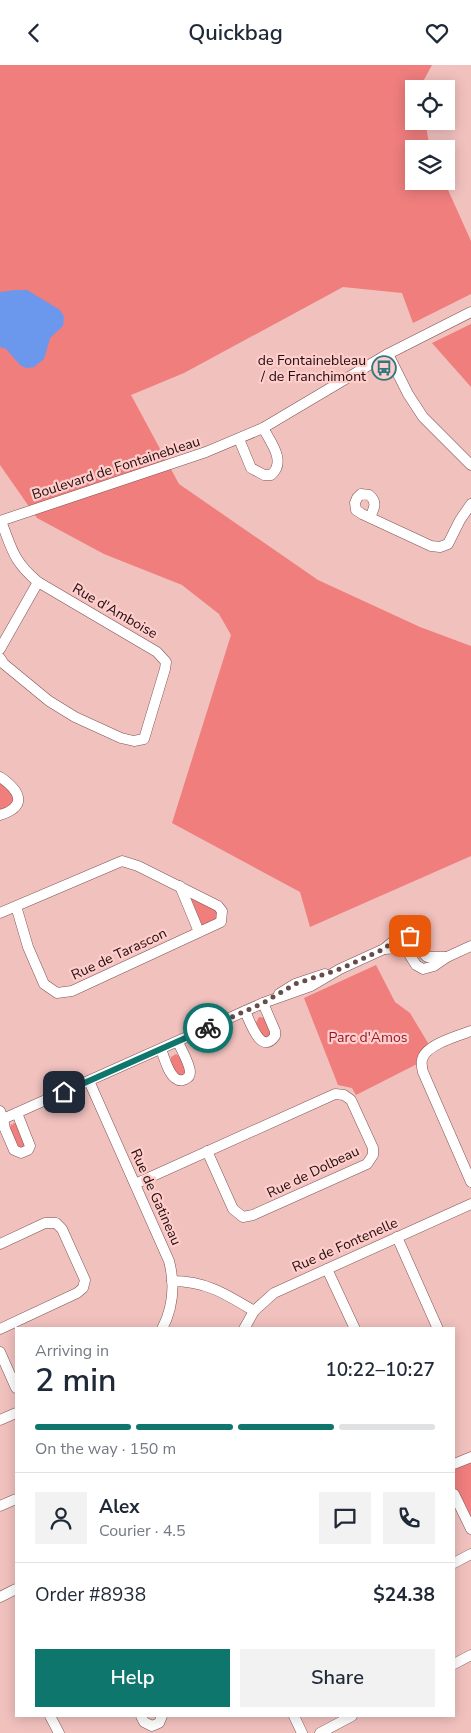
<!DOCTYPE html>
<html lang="en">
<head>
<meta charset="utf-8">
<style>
	body { margin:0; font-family:"Nunito Sans",sans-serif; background:#f2f2f3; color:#1f2937; height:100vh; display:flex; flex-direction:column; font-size:19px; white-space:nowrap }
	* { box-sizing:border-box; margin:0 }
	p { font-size:16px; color:#747a83 }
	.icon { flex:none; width:28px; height:28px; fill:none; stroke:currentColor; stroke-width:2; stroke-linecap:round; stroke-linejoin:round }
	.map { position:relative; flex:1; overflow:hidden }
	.side { position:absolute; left:15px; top:1262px; width:440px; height:390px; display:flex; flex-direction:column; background:#fff; border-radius:0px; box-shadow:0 2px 12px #0003 }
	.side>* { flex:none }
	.fabs { position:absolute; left:405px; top:15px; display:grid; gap:10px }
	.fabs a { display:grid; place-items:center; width:50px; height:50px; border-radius:0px; background:#fff; box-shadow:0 2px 12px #0003; font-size:25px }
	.pin { position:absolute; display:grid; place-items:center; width:42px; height:42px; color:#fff; margin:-21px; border-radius:10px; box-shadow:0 2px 8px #0006 }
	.courier { position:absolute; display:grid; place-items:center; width:50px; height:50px; margin:-25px; border:4px solid #0f766e; border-radius:50%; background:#fff; color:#222; box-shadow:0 1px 6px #0007 }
	.head em { font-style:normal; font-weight:600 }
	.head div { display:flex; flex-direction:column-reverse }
	.head { display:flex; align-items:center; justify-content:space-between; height:85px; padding:0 20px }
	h1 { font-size:32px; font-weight:600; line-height:38px }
	.bar { display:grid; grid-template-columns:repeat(4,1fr); gap:8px 5px; align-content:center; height:60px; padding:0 20px }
	.bar i { height:6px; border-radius:4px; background:#e0e1e3 }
	.bar .selected { background:#0f766e }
	.bar p { grid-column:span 4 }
	.line { display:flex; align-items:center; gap:12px; padding:0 20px; border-top:1px solid #e0e1e3 }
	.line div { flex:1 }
	.round { display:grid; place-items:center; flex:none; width:52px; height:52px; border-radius:0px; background:#f2f2f3 }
	.button { display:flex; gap:10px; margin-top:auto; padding:10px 20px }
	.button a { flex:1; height:58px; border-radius:0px; background:#0f766e; color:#fff; font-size:20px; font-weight:600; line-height:58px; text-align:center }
	.button a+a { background:#f2f2f3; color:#1f2937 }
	header { display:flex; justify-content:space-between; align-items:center; height:65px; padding:0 20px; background:#fff; font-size:22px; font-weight:600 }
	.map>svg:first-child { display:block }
	.green { fill:#ef7e7d }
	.water { fill:#6b98ec }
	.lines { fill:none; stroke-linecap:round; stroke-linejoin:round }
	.minor-casing { stroke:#7e5452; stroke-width:11 }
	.minor { stroke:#fff; stroke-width:10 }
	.done { stroke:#674c4a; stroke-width:5; stroke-dasharray:0 9 }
	.route { stroke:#0f766e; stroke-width:6 }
	.labels { text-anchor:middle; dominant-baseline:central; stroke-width:4.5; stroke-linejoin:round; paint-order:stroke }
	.poi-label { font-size:14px; fill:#1d0d0c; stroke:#ffcdcb; text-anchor:end }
	.street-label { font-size:14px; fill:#1d0d0c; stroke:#ffcdcb }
	.park-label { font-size:14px; fill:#941926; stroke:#ffcdcb }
</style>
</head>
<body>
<header><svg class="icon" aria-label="back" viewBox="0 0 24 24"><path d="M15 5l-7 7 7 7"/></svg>Quickbag<svg class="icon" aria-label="heart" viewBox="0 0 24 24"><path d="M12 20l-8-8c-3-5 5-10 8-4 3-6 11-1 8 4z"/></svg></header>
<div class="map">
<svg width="471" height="1668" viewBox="0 0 471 1668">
	<rect width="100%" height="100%" fill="#f1c1be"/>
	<g class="green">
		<path d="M0,0H432L419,24H414V56H425L430,84H414V116H444L471,176V229L413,258L402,228L343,222L184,308L131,330L179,419L318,515L420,562L471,581V791L310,862L300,827L172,758L231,570L219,549L182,520L104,489L37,453L0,400Z"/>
		<path d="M471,259V322L432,278Z"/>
		<path d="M0,712L18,737L0,750Z"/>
		<path d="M180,821L218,841L221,857L199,867Z"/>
		<path d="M376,900L395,937L410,948L431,983L421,997L356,1030L352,1023L338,1020L304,933Z"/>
		<path d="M259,952L265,953L271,970L267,973L262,971L256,958Z"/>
		<path d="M176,989C182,992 186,1003 185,1009L180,1011C175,1007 170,999 171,992Z"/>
		<path d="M13,1058L16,1059L25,1081L22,1083L18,1082L10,1063L11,1059L13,1060Z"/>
		<path d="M471,1386V1463L454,1429V1397Z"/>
	</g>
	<path class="water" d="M16,225H27L60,245L64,252L63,261L50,273L44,294L34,302L26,303L20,300L6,284L0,282V227Z"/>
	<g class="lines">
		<g class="minor-casing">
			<g id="minor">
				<path d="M388,289L408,329L423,352L471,400"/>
				<path d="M239,374L251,403L264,410H271C287,397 270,376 263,363"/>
				<path d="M370,452C374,444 378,437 369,430L361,429L357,433L355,438L356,445L362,449L431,481L440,482L448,479L460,455L471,439"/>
				<path d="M0,456L206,387L263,363L386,290L471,247"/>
				<path d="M0,584L38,517"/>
				<path d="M0,593L4,599L49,636L75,652L121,673L134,676L144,674L165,604L166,597L157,587L38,517C13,496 12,484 1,456"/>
				<path d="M0,712C19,725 29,741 0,750"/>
				<path d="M180,821L199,867"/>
				<path d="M0,848L122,796L138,801L218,841L222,846L221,857L72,926L57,928L44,919L28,882L16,841"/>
				<path d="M384,884L401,883L406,884L416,900L423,904L434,901L447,892L471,881"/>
				<path d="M279,929L295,919L325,909"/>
				<path d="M245,946C250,957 261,991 275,971V966L263,938"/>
				<path d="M471,966C457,971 425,980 422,995C421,999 422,1003 423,1007L471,1117"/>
				<path d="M161,984C164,992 168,1008 175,1013C181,1018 190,1014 190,1007C190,999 181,984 178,977"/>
				<path d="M89,1016L169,1196C175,1219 173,1243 162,1264"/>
				<path d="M0,1046L3,1054L5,1064L14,1085L21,1088L28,1085L30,1081L17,1048"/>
				<path d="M3,1054L263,938L311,921L340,904L384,884L396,874L407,871L414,872L423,888L427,892H447"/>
				<path d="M135,1119L335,1029L344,1030L351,1035L373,1083V1090L367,1099L253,1150L243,1152L233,1144L207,1086"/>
				<path d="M397,1172L438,1264"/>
				<path d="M0,1179L45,1158H56L62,1164L85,1215L83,1223L77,1228L0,1264"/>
				<path d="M327,1204L355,1264"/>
				<path d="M172,1216C206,1216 226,1229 254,1246"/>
				<path d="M244,1264L254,1246L274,1228L471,1139"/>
				<path d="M0,1287L16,1323"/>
				<path d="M0,1355L16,1348"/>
				<path d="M454,1399L471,1392"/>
				<path d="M454,1429L471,1464"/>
				<path d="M0,1441L16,1434"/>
				<path d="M454,1498L471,1489"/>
				<path d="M0,1532L16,1524"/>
				<path d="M454,1599L471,1590"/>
				<path d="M50,1651L59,1668"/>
				<path d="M141,1651L144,1657L152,1661L159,1658L162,1651"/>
				<path d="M294,1651L302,1668"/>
				<path d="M320,1668L352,1651"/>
			</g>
		</g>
		<use href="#minor" class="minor"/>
	</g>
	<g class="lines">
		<path class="done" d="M208,963L263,938L295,919L340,904L384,884L396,874L410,871"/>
		<path class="route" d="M64,1027L208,963"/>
	</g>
	<defs>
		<g id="bus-ring" transform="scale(1.25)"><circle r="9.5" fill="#ffcdcb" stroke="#30797e" stroke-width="1.5"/><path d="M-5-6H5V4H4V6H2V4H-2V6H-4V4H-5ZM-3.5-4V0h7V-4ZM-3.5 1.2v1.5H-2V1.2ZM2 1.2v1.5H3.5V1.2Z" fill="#30797e"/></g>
	</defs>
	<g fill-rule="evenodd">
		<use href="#bus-ring" x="384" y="303"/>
	</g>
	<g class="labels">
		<g class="poi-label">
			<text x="366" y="295">de Fontainebleau<tspan x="366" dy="16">/ de Franchimont</tspan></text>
		</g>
		<g class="street-label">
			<text transform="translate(116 403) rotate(-18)">Boulevard de Fontainebleau</text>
			<text transform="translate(115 546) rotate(30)">Rue d'Amboise</text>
			<text transform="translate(119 889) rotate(-25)">Rue de Tarascon</text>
			<text transform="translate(313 1107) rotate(-26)">Rue de Dolbeau</text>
			<text transform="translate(156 1132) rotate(66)">Rue de Gatineau</text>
			<text transform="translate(345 1180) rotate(-24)">Rue de Fontenelle</text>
		</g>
		<g class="park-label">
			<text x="368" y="972">Parc d'Amos</text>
		</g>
	</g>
</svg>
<div class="fabs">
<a><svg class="icon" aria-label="locate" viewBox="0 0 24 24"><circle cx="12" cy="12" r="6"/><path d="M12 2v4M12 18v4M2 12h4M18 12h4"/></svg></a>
<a><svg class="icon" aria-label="layers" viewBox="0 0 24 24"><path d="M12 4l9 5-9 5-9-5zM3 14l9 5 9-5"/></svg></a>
</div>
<div class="pin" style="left:410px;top:871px;background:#ea580c"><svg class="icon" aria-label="bag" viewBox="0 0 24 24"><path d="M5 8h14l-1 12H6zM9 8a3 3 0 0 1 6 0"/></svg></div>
<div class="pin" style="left:64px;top:1027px;background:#1f2937"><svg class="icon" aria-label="home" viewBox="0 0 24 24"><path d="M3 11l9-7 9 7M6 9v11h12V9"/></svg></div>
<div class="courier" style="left:208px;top:963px"><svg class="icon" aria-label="bike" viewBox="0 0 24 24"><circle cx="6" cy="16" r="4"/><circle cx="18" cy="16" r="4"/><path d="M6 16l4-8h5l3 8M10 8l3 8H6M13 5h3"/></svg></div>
<section class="side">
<div class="head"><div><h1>2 min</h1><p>Arriving in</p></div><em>10:22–10:27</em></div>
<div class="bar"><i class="selected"></i><i class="selected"></i><i class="selected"></i><i></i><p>On the way · 150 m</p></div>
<div class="line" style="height:90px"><a class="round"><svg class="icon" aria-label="person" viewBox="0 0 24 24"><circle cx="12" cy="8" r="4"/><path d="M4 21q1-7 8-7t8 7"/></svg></a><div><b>Alex</b><p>Courier · 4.5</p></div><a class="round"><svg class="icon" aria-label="chat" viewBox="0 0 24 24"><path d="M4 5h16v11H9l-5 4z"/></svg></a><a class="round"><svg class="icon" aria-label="phone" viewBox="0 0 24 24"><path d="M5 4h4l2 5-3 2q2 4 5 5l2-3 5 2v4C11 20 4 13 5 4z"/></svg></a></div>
<div class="line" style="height:65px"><div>Order #8938</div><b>$24.38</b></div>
<div class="button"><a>Help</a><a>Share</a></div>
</section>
</div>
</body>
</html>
